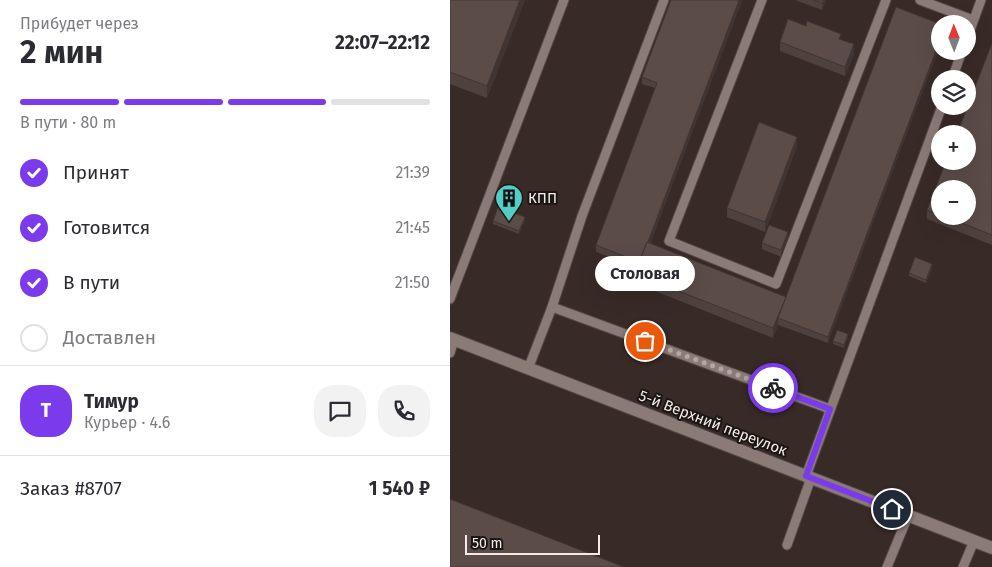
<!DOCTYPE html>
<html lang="ru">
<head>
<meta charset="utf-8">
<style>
	body { margin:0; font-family:"Fira Sans",sans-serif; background:#f2f2f3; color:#2b2b33; height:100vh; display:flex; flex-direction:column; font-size:19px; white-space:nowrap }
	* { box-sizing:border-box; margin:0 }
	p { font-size:16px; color:#7c7c81 }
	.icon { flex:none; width:28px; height:28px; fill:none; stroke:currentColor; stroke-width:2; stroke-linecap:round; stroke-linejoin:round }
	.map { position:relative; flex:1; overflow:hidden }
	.sheet { display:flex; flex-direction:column; background:#fff; width:450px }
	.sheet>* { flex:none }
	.needle { width:32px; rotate:359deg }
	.controls { position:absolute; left:481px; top:15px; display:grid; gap:10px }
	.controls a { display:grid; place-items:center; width:45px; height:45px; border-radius:50%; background:#fff; box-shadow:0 5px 20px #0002; font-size:25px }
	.scale { position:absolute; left:15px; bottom:12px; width:135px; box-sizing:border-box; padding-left:5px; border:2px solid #f4eae8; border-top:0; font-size:14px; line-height:18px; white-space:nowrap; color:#f4eae8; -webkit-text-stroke:4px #1b1513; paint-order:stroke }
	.pin { position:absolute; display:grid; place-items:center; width:42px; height:42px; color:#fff; margin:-21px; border:2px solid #fff; border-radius:50%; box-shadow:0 1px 5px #0007 }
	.courier { position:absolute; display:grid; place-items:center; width:50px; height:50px; margin:-25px; border:4px solid #7c3aed; border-radius:50%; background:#fff; color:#222; box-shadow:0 1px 6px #0007 }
	.bubble { position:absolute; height:35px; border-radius:18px; background:#fff; box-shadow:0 5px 20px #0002; font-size:16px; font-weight:700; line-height:35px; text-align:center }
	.overview em { font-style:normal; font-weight:700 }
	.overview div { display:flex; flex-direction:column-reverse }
	.overview { display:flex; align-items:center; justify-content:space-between; height:85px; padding:0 20px }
	h1 { font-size:32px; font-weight:700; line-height:38px }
	.bar { display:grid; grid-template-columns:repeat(4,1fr); gap:8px 5px; align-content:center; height:60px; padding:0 20px }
	.bar i { height:6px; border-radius:4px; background:#e1e1e2 }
	.bar .active { background:#7c3aed }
	.bar p { grid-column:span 4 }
	.line { display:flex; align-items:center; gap:12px; padding:0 20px; border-top:1px solid #e1e1e2 }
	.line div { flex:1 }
	.round { display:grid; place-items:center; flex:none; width:52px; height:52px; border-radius:20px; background:#f2f2f3 }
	ol { padding:0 20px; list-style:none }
	li { display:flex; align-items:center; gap:15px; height:55px }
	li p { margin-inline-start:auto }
	li .icon { padding:5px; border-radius:50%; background:#7c3aed; color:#fff; stroke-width:4 }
	li:last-child { color:#7c7c81 }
	li i { width:28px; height:28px; border:2px solid #e1e1e2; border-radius:50% }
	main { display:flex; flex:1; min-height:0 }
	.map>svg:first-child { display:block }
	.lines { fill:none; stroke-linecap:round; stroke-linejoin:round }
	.lane-casing { stroke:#524744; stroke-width:11 }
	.street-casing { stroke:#524744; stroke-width:14 }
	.lane { stroke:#8b7b77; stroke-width:9 }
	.street { stroke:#8b7b77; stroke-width:12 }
	.wall { fill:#4e413e; fill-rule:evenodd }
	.shaded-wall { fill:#403532 }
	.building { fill:#5b4c48; stroke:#403532 }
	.done { stroke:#b2a7a4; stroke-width:5; stroke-dasharray:0 9 }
	.route { stroke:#7c3aed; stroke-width:6 }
	.labels { text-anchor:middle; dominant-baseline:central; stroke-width:4; stroke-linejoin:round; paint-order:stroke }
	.poi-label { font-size:15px; fill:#f4eae8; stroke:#1b1513; text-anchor:start }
	.street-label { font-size:15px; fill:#f4eae8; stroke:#1b1513 }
</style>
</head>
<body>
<main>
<section class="sheet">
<div class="overview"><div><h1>2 мин</h1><p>Прибудет через</p></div><em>22:07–22:12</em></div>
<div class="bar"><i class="active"></i><i class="active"></i><i class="active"></i><i></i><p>В пути · 80 m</p></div>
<ol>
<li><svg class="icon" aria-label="check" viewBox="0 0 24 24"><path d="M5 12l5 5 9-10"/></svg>Принят<p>21:39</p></li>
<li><svg class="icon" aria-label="check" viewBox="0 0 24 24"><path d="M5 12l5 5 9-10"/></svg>Готовится<p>21:45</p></li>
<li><svg class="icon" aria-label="check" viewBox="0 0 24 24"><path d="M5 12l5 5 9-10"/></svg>В пути<p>21:50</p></li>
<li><i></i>Доставлен</li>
</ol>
<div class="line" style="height:90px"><b class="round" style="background:#7c3aed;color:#fff">Т</b><div><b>Тимур</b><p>Курьер · 4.6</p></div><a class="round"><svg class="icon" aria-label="chat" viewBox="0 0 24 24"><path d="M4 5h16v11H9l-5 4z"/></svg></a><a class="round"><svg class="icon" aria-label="phone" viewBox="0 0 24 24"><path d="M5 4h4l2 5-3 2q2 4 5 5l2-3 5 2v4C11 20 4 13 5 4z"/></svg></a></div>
<div class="line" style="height:65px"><div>Заказ #8707</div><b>1 540 ₽</b></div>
</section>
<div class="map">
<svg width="542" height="567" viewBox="0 0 542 567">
	<rect width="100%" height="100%" fill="#382a27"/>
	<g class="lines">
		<g class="lane-casing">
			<g id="lane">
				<path d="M312,0L219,241L326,284L436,0"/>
				<path d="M470,0L523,20"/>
				<path d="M518,36L531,0"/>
				<path d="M502,79L512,51"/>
				<path d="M0,299L114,0"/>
				<path d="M102,307L380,409"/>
				<path d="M0,353L4,340"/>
				<path d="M78,369L102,307L132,216L214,0"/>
				<path d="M356,476L492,106"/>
				<path d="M337,545L361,478"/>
				<path d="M437,567L458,516"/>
				<path d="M513,567L524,541"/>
			</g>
		</g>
		<g class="street-casing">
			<path id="street" d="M0,338L542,548"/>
		</g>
		<use href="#lane" class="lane"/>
		<use href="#street" class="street"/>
	</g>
	<g class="wall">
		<path d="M0,0H75L37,98L0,84Z"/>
		<path d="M292,0L200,243L336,299L446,7L378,343L328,325L323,338L185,283V274L187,267L146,252V245L205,88L192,84V77Z"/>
		<path d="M345,0H376L372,10Z"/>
		<path d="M391,39L404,54L395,76L330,51V42Z"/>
		<path d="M542,43V245L477,219V210ZM490,189L518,216H490Z"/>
		<path d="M347,146L315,232L277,217V208Z"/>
		<path d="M75,220L69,234L43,224V221Z"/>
		<path d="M338,238L331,257L312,249V243Z"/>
		<path d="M482,268L476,283L459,276V273Z"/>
		<path d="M398,337L394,348L383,344V341Z"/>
	</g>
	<g class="shaded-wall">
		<path d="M70,0H75L37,98V86Z"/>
		<path d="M289,0H292L191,269V262Z"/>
		<path d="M374,0H376L372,10V3Z"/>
		<path d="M490,40V46L378,343V337Z"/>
		<path d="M404,44V54L395,76V67Z"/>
		<path d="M347,137V146L315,232V222Z"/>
		<path d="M75,217V220L69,234V231Z"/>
		<path d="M338,232V238L331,257V250Z"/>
		<path d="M482,264V268L476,283V280Z"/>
		<path d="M336,297V306L328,318V325L323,338V328Z"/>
		<path d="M398,334V337L394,348V345Z"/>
	</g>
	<g class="building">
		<path d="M0,0H70L37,86L0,72Z"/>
		<path d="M221,0H289L198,242H197L189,262L146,245L207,83L192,77Z"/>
		<path d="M363,0H374L372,3Z"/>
		<path d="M446,7L490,24V40L378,337L328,318Z"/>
		<path d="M338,19L356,26L357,21L391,34L389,39L404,44L395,67L330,42Z"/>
		<path d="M542,43V235L494,216H518V189H490V215L477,210L496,161H518V134H507Z"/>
		<path d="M309,122L347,137L315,222L277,208Z"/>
		<path d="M48,207L75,217L69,231L43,221Z"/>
		<path d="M319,225L338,232L331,250L312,243Z"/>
		<path d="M197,242L336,297L323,328L185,274Z"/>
		<path d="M465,257L482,264L476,280L459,273Z"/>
		<path d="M387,330L398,334L394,345L383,341Z"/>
		<path d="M0,499L174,567H0Z"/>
	</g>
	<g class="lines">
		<path class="done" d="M195,341L323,388"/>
		<path class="route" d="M323,388L380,409L356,476L442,509"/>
	</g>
	<defs>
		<g id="building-pin" transform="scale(1.4375)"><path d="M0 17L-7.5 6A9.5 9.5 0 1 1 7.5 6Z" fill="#54cdc7" stroke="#1b1513"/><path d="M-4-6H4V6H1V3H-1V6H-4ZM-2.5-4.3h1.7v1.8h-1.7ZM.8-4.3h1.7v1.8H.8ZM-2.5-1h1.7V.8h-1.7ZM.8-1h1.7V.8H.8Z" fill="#111"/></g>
	</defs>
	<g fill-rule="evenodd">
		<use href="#building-pin" x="59" y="198"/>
	</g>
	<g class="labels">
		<g class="poi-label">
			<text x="78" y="198">КПП</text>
		</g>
		<g class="street-label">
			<text transform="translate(263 423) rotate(21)">5-й Верхний переулок</text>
		</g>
	</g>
</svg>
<div class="controls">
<a><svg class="needle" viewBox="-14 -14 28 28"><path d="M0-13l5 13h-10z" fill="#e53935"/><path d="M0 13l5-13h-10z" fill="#7c7c81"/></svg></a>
<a><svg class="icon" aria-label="layers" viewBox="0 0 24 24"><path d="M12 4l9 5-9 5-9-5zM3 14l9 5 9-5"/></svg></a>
<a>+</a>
<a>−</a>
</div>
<div class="scale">50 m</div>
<div class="pin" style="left:195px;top:341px;background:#ea580c"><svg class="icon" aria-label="bag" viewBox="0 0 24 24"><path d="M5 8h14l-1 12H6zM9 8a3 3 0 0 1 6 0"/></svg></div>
<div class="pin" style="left:442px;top:509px;background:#1f2937"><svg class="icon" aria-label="home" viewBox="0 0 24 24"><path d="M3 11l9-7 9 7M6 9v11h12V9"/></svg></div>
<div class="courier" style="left:323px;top:388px"><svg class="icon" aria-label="bike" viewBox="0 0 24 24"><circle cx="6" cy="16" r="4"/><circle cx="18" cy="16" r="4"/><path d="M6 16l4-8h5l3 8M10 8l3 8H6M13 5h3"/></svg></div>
<div class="bubble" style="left:145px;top:256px;width:100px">Столовая</div>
</div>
</main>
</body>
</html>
